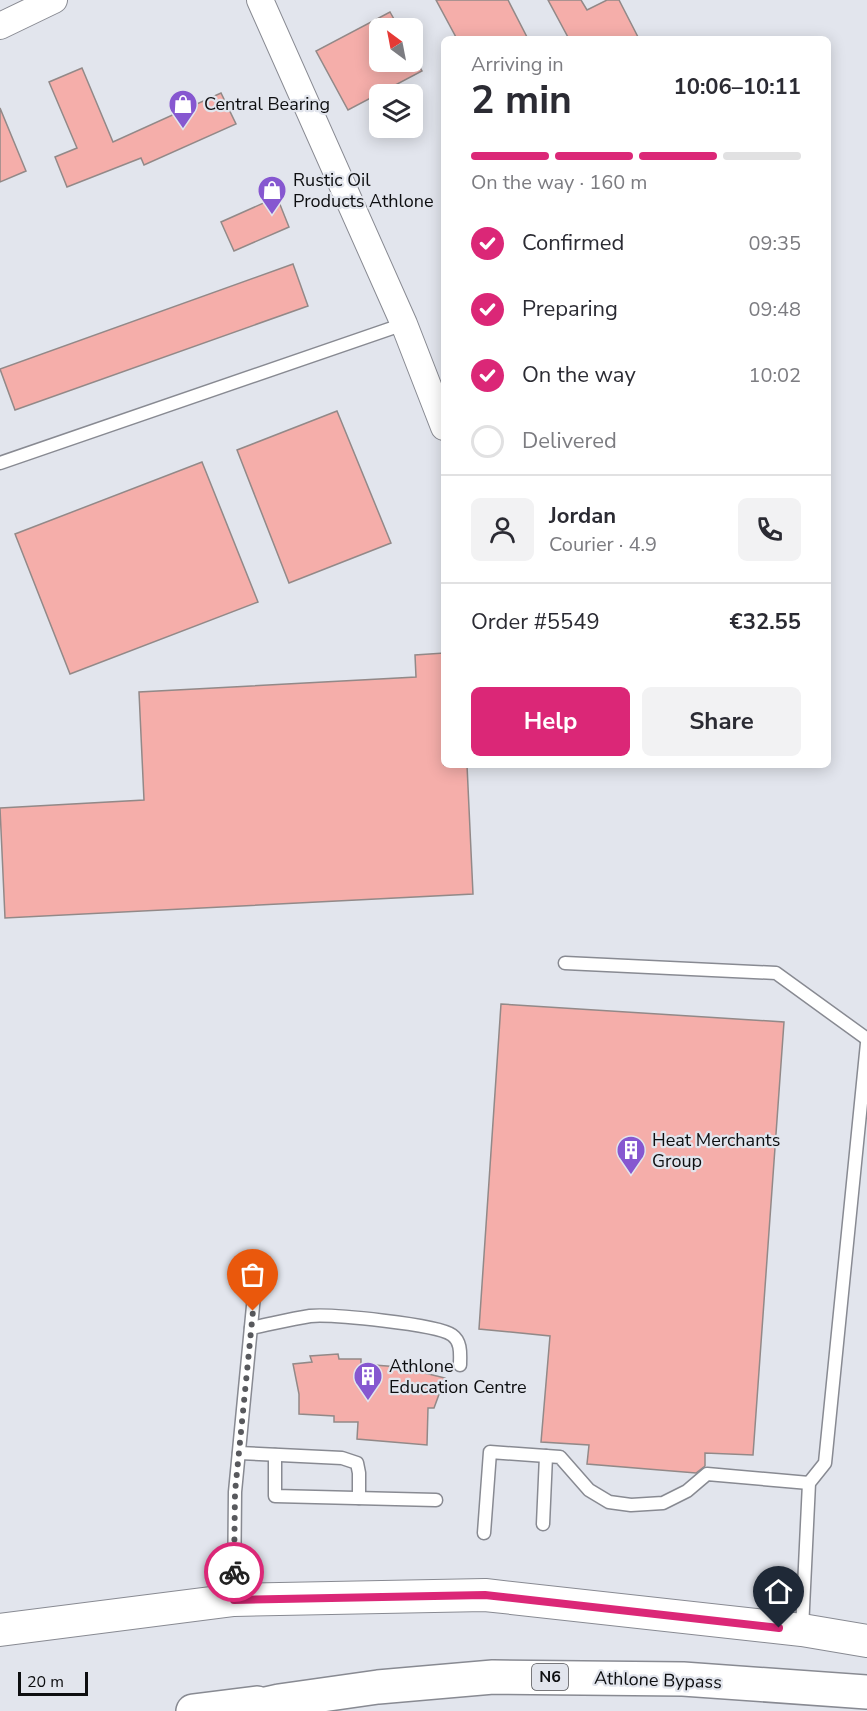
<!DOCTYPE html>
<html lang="en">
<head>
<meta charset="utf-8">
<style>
	body { margin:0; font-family:"Nunito Sans",sans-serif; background:#f2f2f3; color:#2b2b33; height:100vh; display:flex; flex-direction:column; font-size:22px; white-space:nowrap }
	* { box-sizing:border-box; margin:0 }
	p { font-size:20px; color:#7c7c81 }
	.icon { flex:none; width:33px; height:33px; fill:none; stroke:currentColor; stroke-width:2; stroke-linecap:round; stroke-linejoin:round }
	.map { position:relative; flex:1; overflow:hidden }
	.panel { position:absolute; left:441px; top:36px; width:390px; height:732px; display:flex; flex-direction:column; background:#fff; border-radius:9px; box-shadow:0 3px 15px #0003 }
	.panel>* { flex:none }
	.needle { width:39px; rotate:328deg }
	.controls { position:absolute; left:369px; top:18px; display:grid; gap:12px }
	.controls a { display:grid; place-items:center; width:54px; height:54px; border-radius:9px; background:#fff; box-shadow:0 3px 15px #0003; font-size:30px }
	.scale { position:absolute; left:18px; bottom:15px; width:70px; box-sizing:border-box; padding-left:6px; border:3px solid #0d0e10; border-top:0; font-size:16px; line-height:21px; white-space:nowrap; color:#0d0e10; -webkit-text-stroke:4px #e2e5ed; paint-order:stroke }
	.pin { position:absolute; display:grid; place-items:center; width:51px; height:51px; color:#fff; margin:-62px -26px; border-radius:50% 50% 50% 0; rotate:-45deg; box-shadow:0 0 6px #0007 }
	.pin .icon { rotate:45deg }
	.courier { position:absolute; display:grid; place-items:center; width:60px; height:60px; margin:-30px; border:4px solid #db2777; border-radius:50%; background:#fff; color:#222; box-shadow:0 2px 8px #0007 }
	.head em { font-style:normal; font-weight:700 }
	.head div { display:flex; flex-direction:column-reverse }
	.head { display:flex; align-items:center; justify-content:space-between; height:102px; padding:0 30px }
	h1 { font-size:39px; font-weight:700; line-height:45px }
	.bar { display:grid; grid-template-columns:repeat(4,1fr); gap:9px 6px; align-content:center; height:72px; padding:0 30px }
	.bar i { height:8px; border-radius:4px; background:#e1e1e2 }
	.bar .on { background:#db2777 }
	.bar p { grid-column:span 4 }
	.line { display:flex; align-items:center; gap:15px; padding:0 30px; border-top:2px solid #e1e1e2 }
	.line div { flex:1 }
	.round { display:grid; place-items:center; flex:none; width:63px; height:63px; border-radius:9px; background:#f2f2f3 }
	ol { padding:0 30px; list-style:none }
	li { display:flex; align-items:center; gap:18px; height:66px }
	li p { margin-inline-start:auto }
	li .icon { padding:6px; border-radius:50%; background:#db2777; color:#fff; stroke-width:4 }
	li:last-child { color:#7c7c81 }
	li i { width:33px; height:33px; border:3px solid #e1e1e2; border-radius:50% }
	.button { display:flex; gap:12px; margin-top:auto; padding:12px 30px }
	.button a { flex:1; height:69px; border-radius:9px; background:#db2777; color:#fff; font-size:24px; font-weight:700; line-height:69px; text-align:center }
	.button a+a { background:#f2f2f3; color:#2b2b33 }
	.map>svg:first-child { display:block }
	.building { fill:#f5aeaa; stroke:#928988; stroke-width:1.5 }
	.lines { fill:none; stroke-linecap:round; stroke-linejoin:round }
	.service-casing { stroke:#888a92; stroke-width:15 }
	.minor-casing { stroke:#888a92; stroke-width:28 }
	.tertiary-casing { stroke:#888a92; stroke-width:34 }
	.trunk-casing { stroke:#888a92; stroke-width:36 }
	.service { stroke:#fff; stroke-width:12 }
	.minor { stroke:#fff; stroke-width:26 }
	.tertiary { stroke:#fff; stroke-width:32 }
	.trunk { stroke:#fff; stroke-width:33 }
	.done { stroke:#58595d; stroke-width:6; stroke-dasharray:0 10.8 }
	.route { stroke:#db2777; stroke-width:8 }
	.labels { text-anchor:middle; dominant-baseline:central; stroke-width:4.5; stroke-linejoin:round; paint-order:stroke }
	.shield { fill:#e2e5ed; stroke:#4d4e52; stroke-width:1.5 }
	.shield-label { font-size:16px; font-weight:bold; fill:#0d0e10 }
	.poi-label { font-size:18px; fill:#0d0e10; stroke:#e2e5ed; text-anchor:start }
	.street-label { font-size:18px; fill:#0d0e10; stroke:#e2e5ed }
</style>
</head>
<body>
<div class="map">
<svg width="867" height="1711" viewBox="0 0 867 1711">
	<rect width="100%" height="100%" fill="#e2e5ed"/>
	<g class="building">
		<path d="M436,0H508L528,39H457Z"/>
		<path d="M548,0H581L587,10L607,0H619L639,39H569Z"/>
		<path d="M390,12L399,28H380V62H412V54L422,71L348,110L316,51Z"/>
		<path d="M82,68L113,142L221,93L236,124L144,165L141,158L67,187L55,157L77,148L49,82Z"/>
		<path d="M0,108L26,171L0,182Z"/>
		<path d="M277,197L289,227L234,251L221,222Z"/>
		<path d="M293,264L308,306L15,410L0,369Z"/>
		<path d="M337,411L391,543L289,583L237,450Z"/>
		<path d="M202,462L258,602L70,674L15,534Z"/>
		<path d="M444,653V765H467L473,894L5,918L0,808L144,800L139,692L416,677L415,655Z"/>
		<path d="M501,1004L784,1022L753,1455L705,1453V1466L696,1473L587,1464L589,1445L541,1442L550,1336L479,1329Z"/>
		<path d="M338,1354L339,1359H361V1364L400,1367L445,1378L434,1408H428L427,1445L357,1439L358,1422H334V1416L299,1414V1394L293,1364L312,1362L310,1356Z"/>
	</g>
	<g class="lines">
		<g class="service-casing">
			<g id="service">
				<path d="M0,463L404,324"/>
				<path d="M565,963L776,973L867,1039"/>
				<path d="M251,1328C271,1324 291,1319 310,1316C331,1314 437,1324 452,1335C462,1342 460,1355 460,1365"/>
				<path d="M239,1453L342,1458L357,1463L359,1473V1498"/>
				<path d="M275,1455V1496L436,1500"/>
				<path d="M543,1524L546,1456"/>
				<path d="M484,1533L490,1452L560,1457L589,1490L609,1502L631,1505L663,1503L687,1491L707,1474L809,1483"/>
				<path d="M234,1600L235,1492L256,1275"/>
				<path d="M802,1629L809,1483L825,1463L867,1043"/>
			</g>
		</g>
		<g class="minor-casing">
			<g id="minor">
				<path d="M260,0L404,324L444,427"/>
				<path d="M0,26L54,0"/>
			</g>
		</g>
		<g class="tertiary-casing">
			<path id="tertiary" d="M0,1630L234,1600L485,1595L802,1630L867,1641"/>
		</g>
		<g class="trunk-casing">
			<g id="trunk">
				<path d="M193,1711L257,1703"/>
				<path d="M236,1711L279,1701L378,1687L493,1677L683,1679L867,1692"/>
			</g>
		</g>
		<use href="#service" class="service"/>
		<use href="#minor" class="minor"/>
		<use href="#tertiary" class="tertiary"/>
		<use href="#trunk" class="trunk"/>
	</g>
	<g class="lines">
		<path class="done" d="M234,1572L235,1492L253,1311"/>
		<path class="route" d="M234,1572V1600L485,1595L779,1628"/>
	</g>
	<defs>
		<g id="shop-pin" transform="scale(1.5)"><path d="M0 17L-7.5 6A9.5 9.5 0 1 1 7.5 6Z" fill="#8657d0" stroke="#e2e5ed"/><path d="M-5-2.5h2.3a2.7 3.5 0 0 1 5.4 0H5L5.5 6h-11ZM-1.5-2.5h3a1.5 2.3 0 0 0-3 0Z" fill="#fff"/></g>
		<g id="building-pin" transform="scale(1.5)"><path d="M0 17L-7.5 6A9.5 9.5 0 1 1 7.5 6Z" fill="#8657d0" stroke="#e2e5ed"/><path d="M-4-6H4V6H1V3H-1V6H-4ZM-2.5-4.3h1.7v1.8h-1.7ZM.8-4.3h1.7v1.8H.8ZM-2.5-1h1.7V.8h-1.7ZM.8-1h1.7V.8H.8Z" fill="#fff"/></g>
	</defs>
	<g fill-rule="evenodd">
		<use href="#shop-pin" x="183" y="104"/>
		<use href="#shop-pin" x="272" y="190"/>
		<use href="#building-pin" x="631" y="1150"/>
		<use href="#building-pin" x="368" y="1376"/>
	</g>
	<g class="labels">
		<rect class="shield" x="532" y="1664" width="36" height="26" rx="4.5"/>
		<g class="shield-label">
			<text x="550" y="1677">N6</text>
		</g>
		<g class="poi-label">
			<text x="204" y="104">Central Bearing</text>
			<text x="293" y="180">Rustic Oil<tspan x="293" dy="21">Products Athlone</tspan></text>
			<text x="652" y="1140">Heat Merchants<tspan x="652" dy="21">Group</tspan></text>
			<text x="389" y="1366">Athlone<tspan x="389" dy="21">Education Centre</tspan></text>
		</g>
		<g class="street-label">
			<text transform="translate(658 1680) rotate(2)">Athlone Bypass</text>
		</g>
	</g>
</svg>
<div class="controls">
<a><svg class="needle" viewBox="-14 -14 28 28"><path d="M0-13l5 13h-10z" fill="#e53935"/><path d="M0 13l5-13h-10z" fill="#7c7c81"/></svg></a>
<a><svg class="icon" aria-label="layers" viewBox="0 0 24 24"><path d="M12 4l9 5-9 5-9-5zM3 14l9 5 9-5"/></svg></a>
</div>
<div class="scale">20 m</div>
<div class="pin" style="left:253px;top:1311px;background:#ea580c"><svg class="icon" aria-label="bag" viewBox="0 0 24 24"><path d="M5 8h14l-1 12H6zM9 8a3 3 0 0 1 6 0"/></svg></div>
<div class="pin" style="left:779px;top:1628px;background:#1f2937"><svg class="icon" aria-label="home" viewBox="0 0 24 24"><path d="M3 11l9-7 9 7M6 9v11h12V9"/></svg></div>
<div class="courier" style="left:234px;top:1572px"><svg class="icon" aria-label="bike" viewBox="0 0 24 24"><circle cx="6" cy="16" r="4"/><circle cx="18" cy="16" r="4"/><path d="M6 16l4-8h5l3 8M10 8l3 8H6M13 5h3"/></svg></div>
<section class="panel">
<div class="head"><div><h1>2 min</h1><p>Arriving in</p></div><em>10:06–10:11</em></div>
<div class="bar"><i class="on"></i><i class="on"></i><i class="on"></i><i></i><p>On the way · 160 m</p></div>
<ol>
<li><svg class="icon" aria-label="check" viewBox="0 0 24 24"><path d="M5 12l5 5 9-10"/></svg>Confirmed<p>09:35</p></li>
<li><svg class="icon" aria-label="check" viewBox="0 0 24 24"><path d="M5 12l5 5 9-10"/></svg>Preparing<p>09:48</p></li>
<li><svg class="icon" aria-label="check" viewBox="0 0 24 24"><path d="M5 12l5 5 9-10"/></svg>On the way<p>10:02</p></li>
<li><i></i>Delivered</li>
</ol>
<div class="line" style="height:108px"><a class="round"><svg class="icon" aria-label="person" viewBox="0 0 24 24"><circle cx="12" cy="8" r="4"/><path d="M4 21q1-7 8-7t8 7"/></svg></a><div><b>Jordan</b><p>Courier · 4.9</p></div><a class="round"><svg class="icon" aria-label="phone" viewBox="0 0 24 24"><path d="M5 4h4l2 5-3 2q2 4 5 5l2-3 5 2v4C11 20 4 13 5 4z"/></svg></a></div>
<div class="line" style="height:78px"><div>Order #5549</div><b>€32.55</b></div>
<div class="button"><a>Help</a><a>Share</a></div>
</section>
</div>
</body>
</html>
